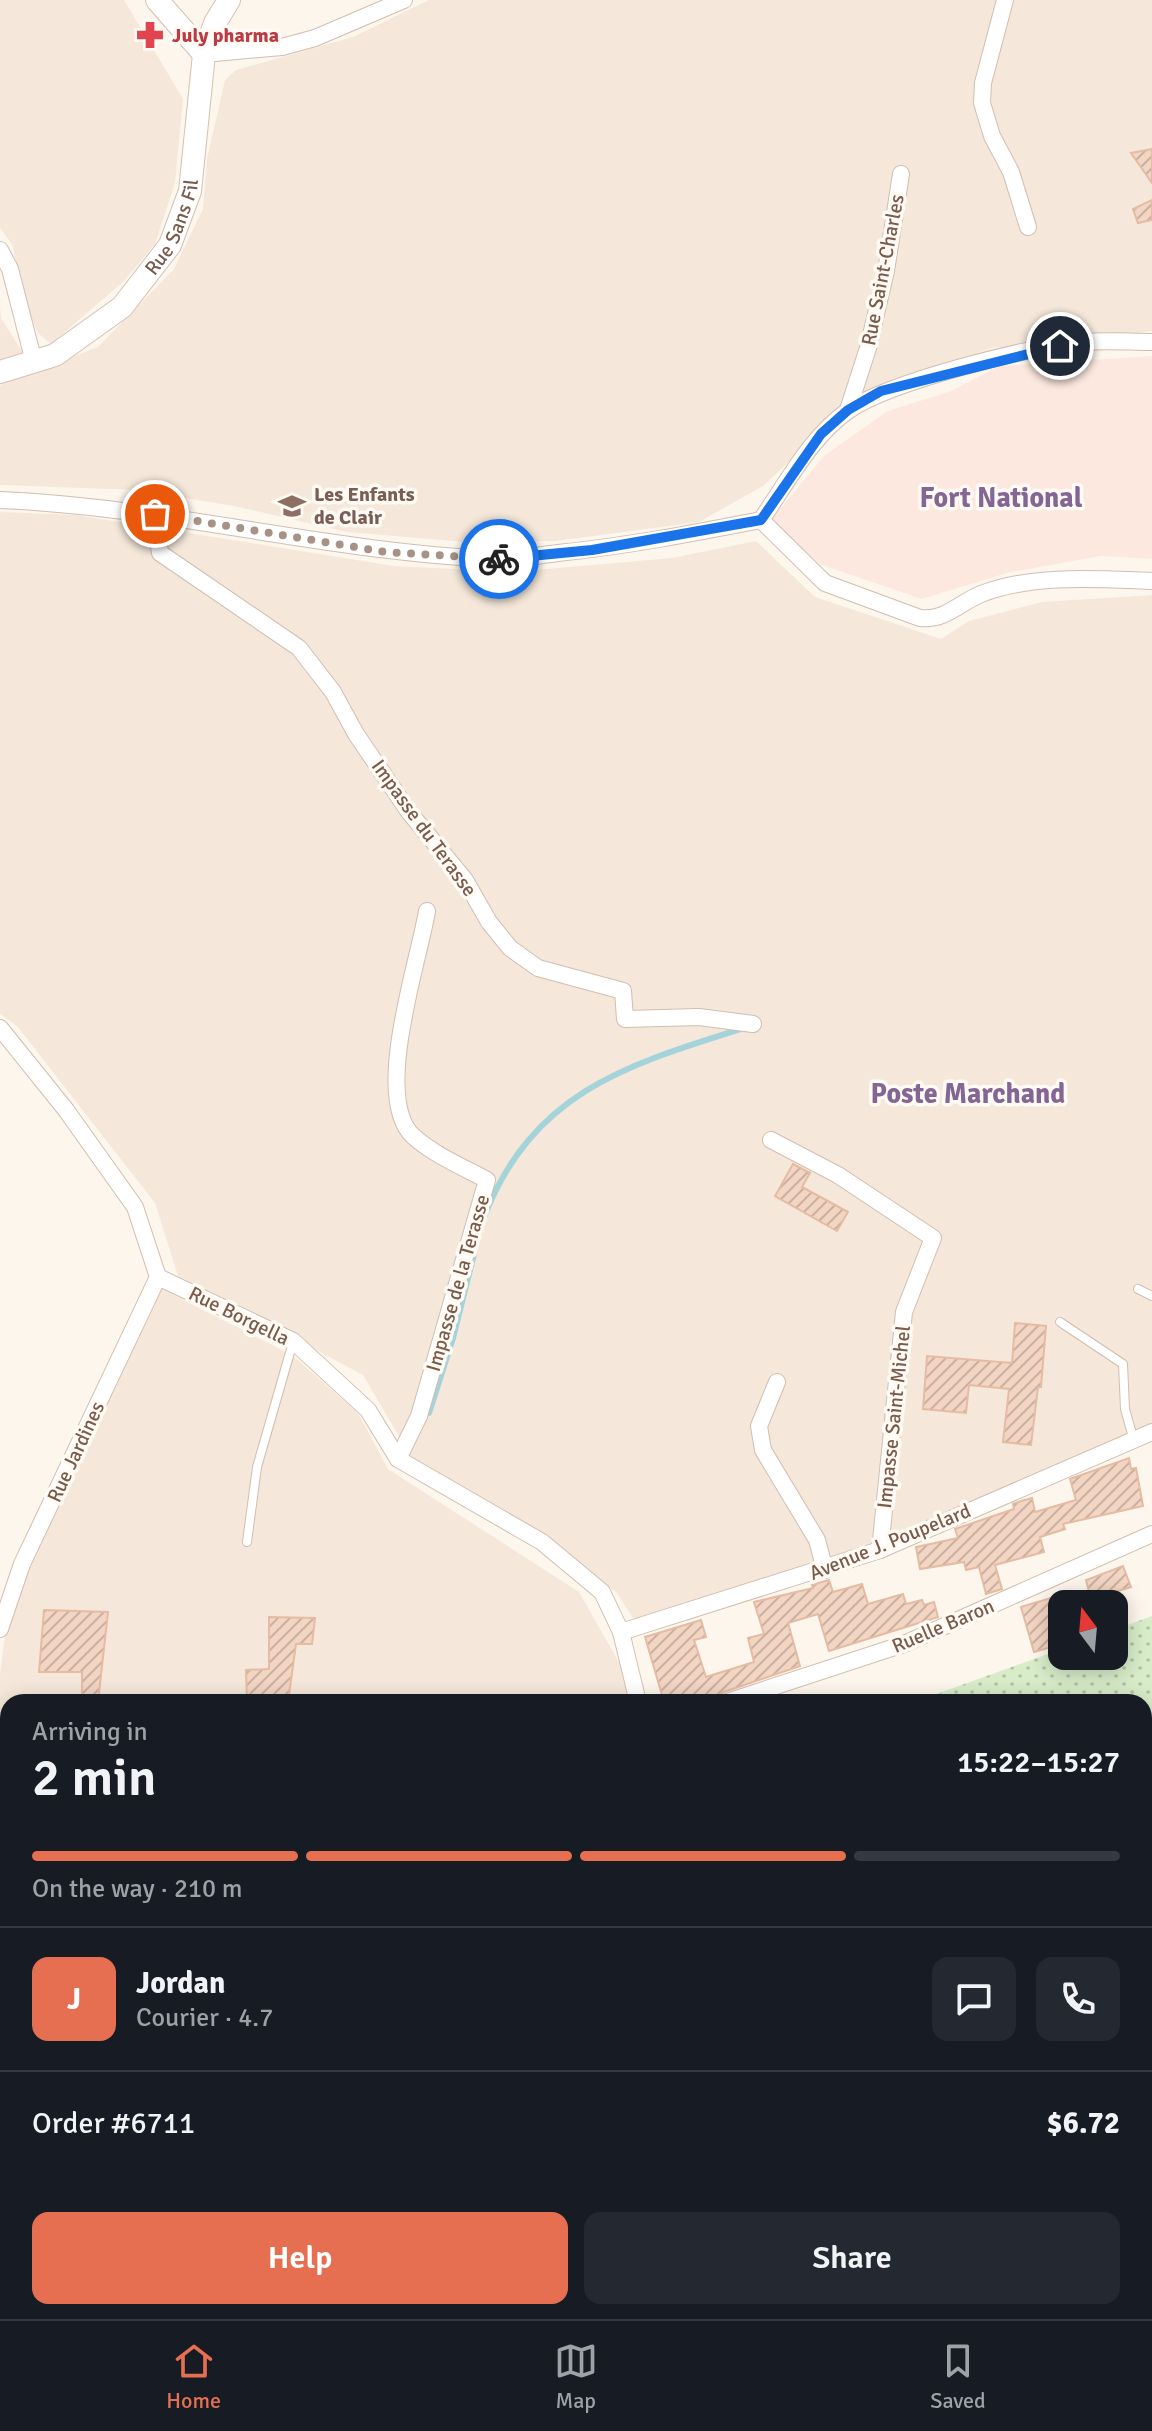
<!DOCTYPE html>
<html lang="en">
<head>
<meta charset="utf-8">
<style>
	body { margin:0; font-family:Signika,sans-serif; background:#242831; color:#f1f3f6; height:100vh; display:flex; flex-direction:column; font-size:30px; white-space:nowrap }
	* { box-sizing:border-box; margin:0 }
	p { font-size:26px; color:#9ea1a6 }
	.icon { flex:none; width:44px; height:44px; fill:none; stroke:currentColor; stroke-width:2; stroke-linecap:round; stroke-linejoin:round }
	.map { position:relative; flex:1; overflow:hidden }
	.panel { position:absolute; left:0px; top:1694px; width:1152px; height:626px; display:flex; flex-direction:column; background:#171b24; border-radius:24px 24px 0 0; box-shadow:0 4px 20px #0003 }
	.panel>* { flex:none }
	.needle { width:52px; rotate:344deg }
	.tools { position:absolute; left:1048px; top:1590px; display:grid; gap:16px }
	.tools a { display:grid; place-items:center; width:80px; height:80px; border-radius:16px; background:#171b24; box-shadow:0 4px 20px #0003; font-size:40px }
	.pin { position:absolute; display:grid; place-items:center; width:68px; height:68px; color:#fff; margin:-34px; border:4px solid #fff; border-radius:50%; box-shadow:0 2px 8px #0007 }
	.courier { position:absolute; display:grid; place-items:center; width:80px; height:80px; margin:-40px; border:6px solid #1a73e8; border-radius:50%; background:#fff; color:#222; box-shadow:0 2px 10px #0007 }
	.summary em { font-style:normal; font-weight:600 }
	.summary div { display:flex; flex-direction:column-reverse }
	.summary { display:flex; align-items:center; justify-content:space-between; height:136px; padding:0 32px }
	h1 { font-size:52px; font-weight:600; line-height:60px }
	.bar { display:grid; grid-template-columns:repeat(4,1fr); gap:12px 8px; align-content:center; height:96px; padding:0 32px }
	.bar i { height:10px; border-radius:6px; background:#363941 }
	.bar .current { background:#e76f51 }
	.bar p { grid-column:span 4 }
	.line { display:flex; align-items:center; gap:20px; padding:0 32px; border-top:2px solid #363941 }
	.line div { flex:1 }
	.round { display:grid; place-items:center; flex:none; width:84px; height:84px; border-radius:16px; background:#242831 }
	.primary-button { display:flex; gap:16px; margin-top:auto; padding:16px 32px }
	.primary-button a { flex:1; height:92px; border-radius:16px; background:#e76f51; color:#fff; font-size:32px; font-weight:600; line-height:92px; text-align:center }
	.primary-button a+a { background:#242831; color:#f1f3f6 }
	.tabs { display:flex; justify-content:space-around; align-items:center; height:112px; border-top:2px solid #363941; background:#171b24; font-size:22px; color:#9ea1a6 }
	.tabs a { display:grid; justify-items:center; gap:4px }
	.tabs .current { color:#e76f51 }
	.map>svg:first-child { display:block }
	.residential { fill:#f5e8da }
	.commercial { fill:#fde8e0 }
	.grass { fill:url(#grass-dots) }
	.lines { fill:none; stroke-linecap:round; stroke-linejoin:round }
	.stream { stroke:#a5d3da; stroke-width:6 }
	.building { fill:url(#building-hatch); stroke:#e6bba3; stroke-width:2 }
	.lane-casing { stroke:#d1beb0; stroke-width:10 }
	.street-casing { stroke:#d1beb0; stroke-width:18 }
	.secondary-casing { stroke:#d6c0b0; stroke-width:24 }
	.lane { stroke:#fff; stroke-width:8 }
	.street { stroke:#fff; stroke-width:16 }
	.secondary { stroke:#fff; stroke-width:22 }
	.done { stroke:#a89285; stroke-width:8; stroke-dasharray:0 14.4 }
	.route { stroke:#1a73e8; stroke-width:10 }
	.labels { text-anchor:middle; dominant-baseline:central; stroke-width:7; stroke-linejoin:round; paint-order:stroke }
	.health-label { font-size:20px; font-weight:bold; fill:#be3a42; stroke:#fffaf3; text-anchor:start }
	.street-label { font-size:20px; fill:#7a5c4d; stroke:#fffaf3 }
	.education-label { font-size:20px; font-weight:bold; fill:#785e54; stroke:#fffaf3; text-anchor:start }
	.district-label { font-size:28px; font-weight:bold; fill:#846695; stroke:#fffaf3 }
</style>
</head>
<body>
<div class="map">
<svg width="1152" height="2319" viewBox="0 0 1152 2319">
	<defs>
		<pattern id="grass-dots" width="8" height="8" patternUnits="userSpaceOnUse" patternTransform="scale(2)"><rect width="8" height="8" fill="#d8ecc9"/><path d="M2 2h.1M6 6h.1" fill="none" stroke="#b4c2a5" stroke-width="1.8" stroke-linecap="round"/></pattern>
		<pattern id="building-hatch" width="6" height="6" patternUnits="userSpaceOnUse" patternTransform="scale(2)"><rect width="6" height="6" fill="#f3d5c3"/><path d="M-1 1l2-2M0 6l6-6M5 7l2-2" fill="none" stroke="#cab0a1"/></pattern>
	</defs>
	<rect width="100%" height="100%" fill="#fdf6ec"/>
	<g class="residential">
		<path d="M0,0H124L183,99L175,183L155,244L124,281L51,344L38,333L25,303L12,244L0,228Z"/>
		<path d="M429,0H1152V331L1057,344L991,348L900,382L815,437L763,486L699,522L556,541L465,542L347,532L234,506L137,490L0,485V385L98,347L174,269L203,209L207,159L225,80L236,70L353,37Z"/>
		<path d="M0,307L1,318L23,353L0,362Z"/>
		<path d="M0,512L76,515L394,566L513,572L672,558L756,541L815,597L941,639L969,621L1042,602L1152,595V1431L859,1557L638,1626L617,1593L542,1535L414,1462L363,1375L178,1276L155,1203L17,1026L0,1014Z"/>
		<path d="M160,1288L292,1355L358,1413L388,1469L579,1592L624,1671L631,1702H8V1782L0,1781V1675L6,1626L29,1567Z"/>
		<path d="M0,1799L8,1800V2153L0,2152Z"/>
		<path d="M293,2312H813L918,2319H293Z"/>
	</g>
	<path class="commercial" d="M1152,356V559L1101,556L1007,573L922,599L822,565L769,522L825,455L888,411L951,391L1000,366Z"/>
	<g class="grass">
		<path d="M1152,1616V1788H1144V1702H928L931,1696L1062,1649V1656H1114V1630Z"/>
		<path d="M0,2213L8,2214V2311H0Z"/>
		<path d="M20,2312H269V2319H84Z"/>
	</g>
	<g class="lines">
		<g class="stream">
			<path d="M484,1217C533,1092 626,1065 744,1028"/>
			<path d="M429,1413L453,1338L474,1254"/>
			<path d="M1144,1868L1152,1852"/>
		</g>
	</g>
	<g class="building">
		<path d="M1152,149V183L1131,153Z"/>
		<path d="M1152,200V220L1138,223L1133,209Z"/>
		<path d="M793,1164L810,1173L802,1187L848,1212L837,1231L775,1196Z"/>
		<path d="M1015,1323L1046,1326L1041,1387H1038L1031,1445L1003,1442L1009,1389L969,1385L966,1413L923,1409L927,1356L1012,1363Z"/>
		<path d="M1129,1458L1131,1469L1136,1468L1143,1506L1063,1524L1065,1529L1040,1537L1044,1552L995,1565L1002,1589L986,1594L979,1567L966,1570L964,1562L920,1569L916,1547L958,1538L955,1529L1014,1509L1013,1504L1021,1501L1032,1498L1035,1512L1076,1500L1070,1479Z"/>
		<path d="M1123,1566L1131,1587L1118,1591V1596L1092,1604L1086,1580Z"/>
		<path d="M829,1580L833,1592L862,1584L868,1604L903,1594L906,1604L922,1600L924,1605L934,1602L938,1617L829,1651L818,1614L788,1623L800,1666L724,1692L705,1702H664L645,1637L701,1620L706,1637L694,1640L706,1677L754,1662L748,1638L764,1634L754,1602L813,1588L812,1585Z"/>
		<path d="M1051,1598L1062,1644L1034,1652L1021,1607Z"/>
		<path d="M44,1610L108,1612L98,1702H82V1672H39Z"/>
		<path d="M269,1617L315,1618L312,1644H296L288,1702H247L246,1670L269,1669Z"/>
	</g>
	<g class="lines">
		<g class="lane-casing">
			<g id="lane">
				<path d="M1138,1289L1152,1296"/>
				<path d="M1060,1322L1123,1364L1125,1409L1134,1441"/>
				<path d="M247,1542L257,1467L293,1342"/>
			</g>
		</g>
		<g class="street-casing">
			<g id="street">
				<path d="M1005,0L983,83L982,103L992,136L1011,172L1028,227"/>
				<path d="M204,54L282,47L315,38L404,0"/>
				<path d="M0,250L10,269L34,362"/>
				<path d="M848,410L868,348L886,271L901,174"/>
				<path d="M0,500C168,507 331,553 498,559C518,560 539,555 558,553C627,546 694,533 761,520L825,583L920,618C945,621 959,603 981,594C1033,574 1097,579 1152,581"/>
				<path d="M155,514L160,553L299,648L333,692L356,734L409,812L465,880L489,922L510,948L538,968L623,991L625,1019L699,1017L753,1024"/>
				<path d="M761,520C787,483 811,436 849,410C890,382 1033,345 1084,342C1107,340 1130,342 1152,342"/>
				<path d="M0,1028L66,1110L135,1207L158,1277L293,1341L368,1410L398,1459L542,1542L602,1592L621,1632L638,1702"/>
				<path d="M771,1140L838,1175L933,1238L904,1312L880,1550"/>
				<path d="M777,1382L759,1426L763,1450L817,1540L825,1570"/>
				<path d="M398,1459L419,1416L487,1180C463,1167 434,1155 413,1136C372,1097 419,961 427,911"/>
				<path d="M0,1629L22,1564L158,1277"/>
				<path d="M621,1632L880,1550L1152,1432"/>
				<path d="M727,1702L904,1644L1152,1534"/>
				<path d="M1144,1887L1152,1873"/>
				<path d="M0,2188H8"/>
			</g>
		</g>
		<g class="secondary-casing">
			<g id="secondary">
				<path d="M157,0L204,54"/>
				<path id="s1" d="M0,372L55,355L122,307L170,245L190,191L204,54L215,23L229,0"/>
				<path d="M0,1801L8,1802"/>
				<path d="M1144,1987H1152"/>
				<path d="M283,2312V2319"/>
				<path d="M1069,2312L1070,2319"/>
			</g>
		</g>
		<use href="#lane" class="lane"/>
		<use href="#street" class="street"/>
		<use href="#secondary" class="secondary"/>
	</g>
	<g class="lines">
		<path class="done" d="M155,514L385,552L499,559"/>
		<path class="route" d="M499,559L592,550L761,520L821,434L848,410L881,391L1060,346"/>
	</g>
	<defs>
		<g id="pharmacy-bare" transform="scale(2.16)"><path d="M-2-6h4v4h4v4h-4v4h-4v-4h-4v-4h4Z" fill="#e0444e" stroke="#fffaf3" stroke-width="2.5" paint-order="stroke"/></g>
		<g id="school-bare" transform="scale(2.16)"><path d="M0-5L7-2L0 1L-7-2ZM-4 1L0 2.5L4 1V4Q0 6-4 4Z" fill="#8d6e63" stroke="#fffaf3" stroke-width="2.5" paint-order="stroke"/></g>
	</defs>
	<g fill-rule="evenodd">
		<use href="#pharmacy-bare" x="150" y="35"/>
		<use href="#school-bare" x="292" y="506"/>
	</g>
	<g class="labels">
		<g class="health-label">
			<text x="172" y="35">July pharma</text>
		</g>
		<g class="street-label">
			<text stroke="none"><textPath href="#s1" startOffset="236">Rue Sans Fil</textPath></text>
			<text transform="translate(883 270) rotate(-79)">Rue Saint-Charles</text>
			<text transform="translate(424 828) rotate(54)">Impasse du Terasse</text>
			<text transform="translate(458 1283) rotate(-74)">Impasse de la Terasse</text>
			<text transform="translate(239 1316) rotate(26)">Rue Borgella</text>
			<text transform="translate(894 1417) rotate(-84)">Impasse Saint-Michel</text>
			<text transform="translate(76 1452) rotate(-65)">Rue Jardines</text>
			<text transform="translate(890 1542) rotate(-22)">Avenue J. Poupelard</text>
			<text transform="translate(943 1626) rotate(-23)">Ruelle Baron</text>
		</g>
		<g class="education-label">
			<text x="314" y="494">Les Enfants<tspan x="314" dy="23">de Clair</tspan></text>
		</g>
		<g class="district-label">
			<text x="1001" y="498">Fort National</text>
			<text x="968" y="1094">Poste Marchand</text>
		</g>
	</g>
</svg>
<div class="tools">
<a><svg class="needle" viewBox="-14 -14 28 28"><path d="M0-13l5 13h-10z" fill="#e53935"/><path d="M0 13l5-13h-10z" fill="#9ea1a6"/></svg></a>
</div>
<div class="pin" style="left:155px;top:514px;background:#ea580c"><svg class="icon" aria-label="bag" viewBox="0 0 24 24"><path d="M5 8h14l-1 12H6zM9 8a3 3 0 0 1 6 0"/></svg></div>
<div class="pin" style="left:1060px;top:346px;background:#1f2937"><svg class="icon" aria-label="home" viewBox="0 0 24 24"><path d="M3 11l9-7 9 7M6 9v11h12V9"/></svg></div>
<div class="courier" style="left:499px;top:559px"><svg class="icon" aria-label="bike" viewBox="0 0 24 24"><circle cx="6" cy="16" r="4"/><circle cx="18" cy="16" r="4"/><path d="M6 16l4-8h5l3 8M10 8l3 8H6M13 5h3"/></svg></div>
<section class="panel">
<div class="summary"><div><h1>2 min</h1><p>Arriving in</p></div><em>15:22–15:27</em></div>
<div class="bar"><i class="current"></i><i class="current"></i><i class="current"></i><i></i><p>On the way · 210 m</p></div>
<div class="line" style="height:144px"><b class="round" style="background:#e76f51;color:#fff">J</b><div><b>Jordan</b><p>Courier · 4.7</p></div><a class="round"><svg class="icon" aria-label="chat" viewBox="0 0 24 24"><path d="M4 5h16v11H9l-5 4z"/></svg></a><a class="round"><svg class="icon" aria-label="phone" viewBox="0 0 24 24"><path d="M5 4h4l2 5-3 2q2 4 5 5l2-3 5 2v4C11 20 4 13 5 4z"/></svg></a></div>
<div class="line" style="height:104px"><div>Order #6711</div><b>$6.72</b></div>
<div class="primary-button"><a>Help</a><a>Share</a></div>
</section>
</div>
<nav class="tabs">
<a class="current"><svg class="icon" aria-label="home" viewBox="0 0 24 24"><path d="M3 11l9-7 9 7M6 9v11h12V9"/></svg>Home</a>
<a><svg class="icon" aria-label="map" viewBox="0 0 24 24"><path d="M3 6l6-2 6 2 6-2v14l-6 2-6-2-6 2zM9 4v14M15 6v14"/></svg>Map</a>
<a><svg class="icon" aria-label="saved" viewBox="0 0 24 24"><path d="M7 4h10v16l-5-4-5 4z"/></svg>Saved</a>
</nav>
</body>
</html>
